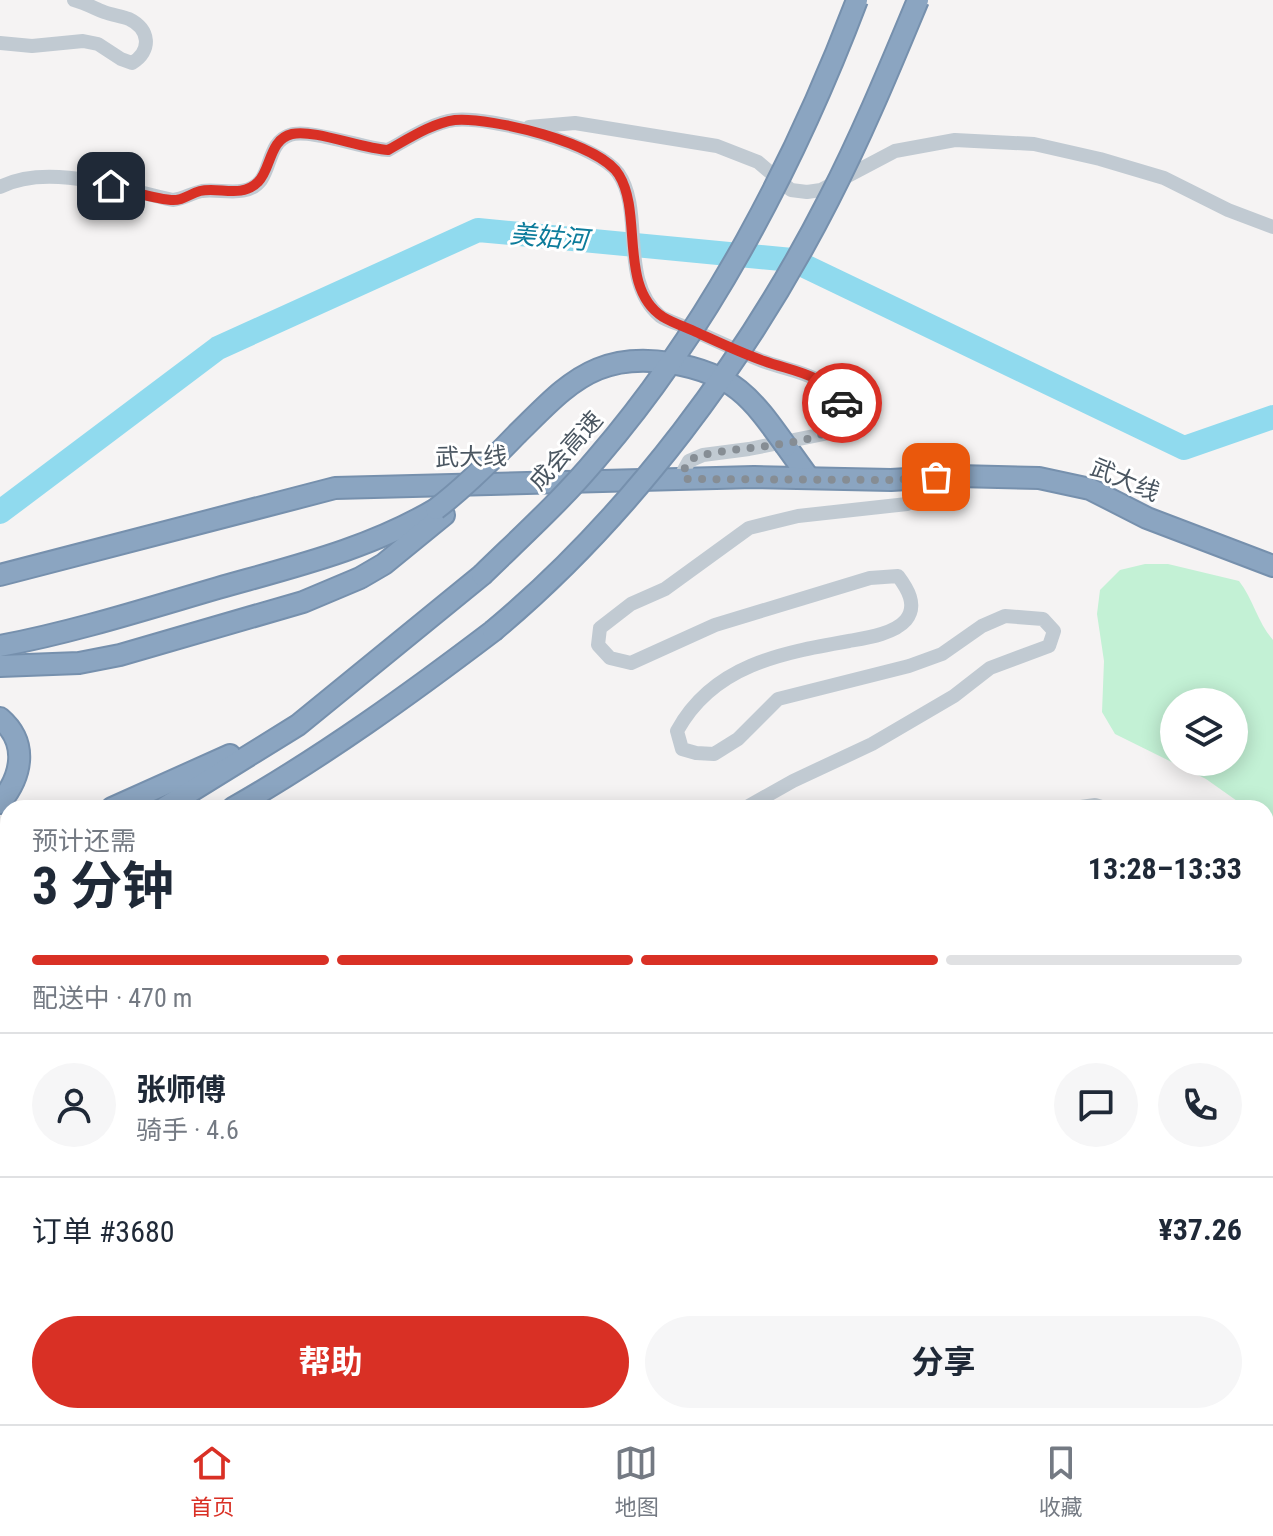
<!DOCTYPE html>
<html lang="zh">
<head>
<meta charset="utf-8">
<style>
	body { margin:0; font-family:"Roboto Condensed","Noto Sans SC",sans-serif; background:#f6f6f7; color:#1f2937; height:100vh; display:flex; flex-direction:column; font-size:30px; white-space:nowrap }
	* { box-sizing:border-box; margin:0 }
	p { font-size:26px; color:#747a83 }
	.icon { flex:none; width:44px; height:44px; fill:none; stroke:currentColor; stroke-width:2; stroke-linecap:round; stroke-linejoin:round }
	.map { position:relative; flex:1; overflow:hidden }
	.drawer { position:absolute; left:0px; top:800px; width:1274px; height:624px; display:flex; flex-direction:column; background:#fff; border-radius:24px 24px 0 0; box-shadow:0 4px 20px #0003 }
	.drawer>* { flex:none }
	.fabs { position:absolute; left:1160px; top:688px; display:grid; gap:16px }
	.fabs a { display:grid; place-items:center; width:88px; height:88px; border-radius:50%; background:#fff; box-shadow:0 4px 20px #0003; font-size:40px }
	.pin { position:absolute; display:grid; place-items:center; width:68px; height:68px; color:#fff; margin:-34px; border-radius:16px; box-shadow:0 4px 12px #0006 }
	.courier { position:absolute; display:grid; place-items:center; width:80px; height:80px; margin:-40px; border:6px solid #d93025; border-radius:50%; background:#fff; color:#222; box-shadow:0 2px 10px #0007 }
	.head em { font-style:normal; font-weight:700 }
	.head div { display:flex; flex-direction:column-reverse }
	.head { display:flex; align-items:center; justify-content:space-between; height:136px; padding:0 32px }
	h1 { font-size:52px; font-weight:700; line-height:60px }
	.bar { display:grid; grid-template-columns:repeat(4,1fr); gap:12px 8px; align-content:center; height:96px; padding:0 32px }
	.bar i { height:10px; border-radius:6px; background:#e0e1e3 }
	.bar .selected { background:#d93025 }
	.bar p { grid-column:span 4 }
	.line { display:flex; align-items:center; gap:20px; padding:0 32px; border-top:2px solid #e0e1e3 }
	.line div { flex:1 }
	.round { display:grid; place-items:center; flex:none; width:84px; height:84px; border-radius:42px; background:#f6f6f7 }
	.primary-button { display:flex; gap:16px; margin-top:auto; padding:16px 32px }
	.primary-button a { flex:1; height:92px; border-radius:48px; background:#d93025; color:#fff; font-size:32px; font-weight:700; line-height:92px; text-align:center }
	.primary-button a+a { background:#f6f6f7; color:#1f2937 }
	.tabs { display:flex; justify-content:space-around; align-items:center; height:112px; border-top:2px solid #e0e1e3; background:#fff; font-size:22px; color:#747a83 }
	.tabs a { display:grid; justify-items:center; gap:4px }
	.tabs .selected { color:#d93025 }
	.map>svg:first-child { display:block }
	.green { fill:#c3f1d5; fill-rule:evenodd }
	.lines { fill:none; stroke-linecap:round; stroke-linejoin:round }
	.river { stroke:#90daee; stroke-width:24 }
	.highway-casing { stroke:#7690ad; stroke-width:24 }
	.minor { stroke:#c1cad2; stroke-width:14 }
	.highway { stroke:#8ba5c1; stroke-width:20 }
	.highway-bridge-casing { stroke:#7690ad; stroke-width:24; stroke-linecap:butt }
	.highway-bridge { stroke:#8ba5c1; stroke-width:20 }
	.done { stroke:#868d94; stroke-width:8; stroke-dasharray:0 14.4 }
	.route { stroke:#d93025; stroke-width:10 }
	.labels { text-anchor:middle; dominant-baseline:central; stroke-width:6; stroke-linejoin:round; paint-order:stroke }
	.street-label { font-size:24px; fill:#4a5661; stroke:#fff }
	.water-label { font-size:26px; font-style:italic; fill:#0c7c9b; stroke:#fff }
</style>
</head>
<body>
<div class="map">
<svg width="1273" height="1424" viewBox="0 0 1273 1424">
	<rect width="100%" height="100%" fill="#f5f3f3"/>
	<path class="green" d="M1145,564H1168L1239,581C1253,599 1258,623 1273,640V827L1266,822V808H1247L1206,779L1115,734L1102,712L1104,661L1097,614L1100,590L1120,570ZM1174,702H1234V762H1174Z"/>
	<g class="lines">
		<path class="river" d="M0,512L218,348L478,230L792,260L1184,448L1273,417"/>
		<g class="highway-casing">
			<g id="highway">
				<path d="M786,446L809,478"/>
				<path d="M0,575L335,488L754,477L891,480L958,476L1039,478L1090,489L1147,518L1273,566"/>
				<path d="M0,646C74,632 146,609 218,588C292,567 369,549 436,509"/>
				<path d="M0,666L79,663L120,655L303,602L360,578L384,564L444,515"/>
				<path d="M0,718C29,743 22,776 0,803"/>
				<path d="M112,808L230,755"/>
				<path d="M164,808L298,725L482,575"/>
				<path d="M233,808C324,756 410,694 493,631"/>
				<path d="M0,848L8,846"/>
				<path d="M0,879L8,876"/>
				<path d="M0,922L8,919"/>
			</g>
		</g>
		<g class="minor">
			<path d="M0,43L32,46L83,41L98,44L121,59L132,63C152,51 150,29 129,19C121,16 112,15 104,12C94,8 85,3 74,0"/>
			<path d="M529,127L575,123L717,146L758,162L791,190L807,192L821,190L895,151L955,140L1034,144L1100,159L1164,178L1228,210L1273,227"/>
			<path d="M0,187C49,162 122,189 173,200C183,199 192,193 202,191C220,188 247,199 261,180C271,166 270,141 290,135C309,128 365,149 388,150C408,139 432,123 454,120C490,116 598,144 618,173C645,211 618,280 660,316C667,321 679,324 688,328C712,339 736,350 760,360C793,373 829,372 844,410L842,419L829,433L749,449L703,455L689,461L684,470V479"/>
			<path d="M745,808L793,781L872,744L954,696L990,668L1049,646L1054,631L1043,619L1005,616L982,626L942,654L909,666L778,699L738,739L714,754L696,753L682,749L677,731C713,665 781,653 849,641C866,638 894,634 906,620C918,605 907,588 898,576L870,578L715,625L631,663L610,658L598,645L600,628L631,604L665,589L749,528L798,516L907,504L933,493L955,478"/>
			<path d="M1074,808L1095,805L1105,808"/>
			<path d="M1266,878L1273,881"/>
			<path d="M0,939L8,946"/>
			<path d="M0,964L8,961"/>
			<path d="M0,1166L8,1162"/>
		</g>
		<use href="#highway" class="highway"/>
		<g class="highway-bridge-casing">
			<g id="highway-bridge">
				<path d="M436,509C465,487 491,461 517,434C542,410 566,382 598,369C622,359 646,359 671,363C734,374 751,397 786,446"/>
				<path d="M482,575C521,537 562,500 597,458C710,327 796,161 857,0"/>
				<path d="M493,631C631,516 748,358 829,199C862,135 890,67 918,0"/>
			</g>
		</g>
		<use href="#highway-bridge" class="highway-bridge"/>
	</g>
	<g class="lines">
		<path class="done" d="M842,403C862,454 710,442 689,461C684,465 684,473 684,479L891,480L936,477"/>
		<path class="route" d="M111,186C131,191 151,198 171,200C183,201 189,194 200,191C218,186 241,199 258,182C271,170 269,139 292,134C315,129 362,149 388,150C408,139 432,123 455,120C491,117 600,143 619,175C643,214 618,288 663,317C673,323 685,327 696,332C718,342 741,353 764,361C794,372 823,373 842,403"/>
	</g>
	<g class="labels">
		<g class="street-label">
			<text transform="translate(566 451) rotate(-48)">成会高速</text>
			<text transform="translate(471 457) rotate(-1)">武大线</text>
			<text transform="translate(1125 480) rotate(23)">武大线</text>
		</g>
		<g class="water-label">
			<text transform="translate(549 237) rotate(5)">美姑河</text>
		</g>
	</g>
</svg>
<div class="fabs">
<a><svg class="icon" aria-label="layers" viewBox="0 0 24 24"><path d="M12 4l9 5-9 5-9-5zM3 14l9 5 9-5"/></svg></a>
</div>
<div class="pin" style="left:936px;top:477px;background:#ea580c"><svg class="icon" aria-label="bag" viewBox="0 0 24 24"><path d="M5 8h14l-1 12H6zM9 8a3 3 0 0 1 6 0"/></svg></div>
<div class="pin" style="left:111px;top:186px;background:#1f2937"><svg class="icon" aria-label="home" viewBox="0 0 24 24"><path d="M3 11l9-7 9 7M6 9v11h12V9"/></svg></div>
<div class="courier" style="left:842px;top:403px"><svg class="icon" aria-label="car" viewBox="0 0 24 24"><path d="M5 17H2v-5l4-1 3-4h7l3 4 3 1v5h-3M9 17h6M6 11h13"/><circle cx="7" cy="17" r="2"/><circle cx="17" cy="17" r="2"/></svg></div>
<section class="drawer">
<div class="head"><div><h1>3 分钟</h1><p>预计还需</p></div><em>13:28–13:33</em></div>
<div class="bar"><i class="selected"></i><i class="selected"></i><i class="selected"></i><i></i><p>配送中 · 470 m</p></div>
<div class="line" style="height:144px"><a class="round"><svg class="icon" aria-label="person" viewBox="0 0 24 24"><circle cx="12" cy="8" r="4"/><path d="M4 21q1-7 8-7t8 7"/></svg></a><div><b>张师傅</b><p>骑手 · 4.6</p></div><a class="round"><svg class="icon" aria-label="chat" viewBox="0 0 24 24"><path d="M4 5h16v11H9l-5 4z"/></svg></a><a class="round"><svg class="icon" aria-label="phone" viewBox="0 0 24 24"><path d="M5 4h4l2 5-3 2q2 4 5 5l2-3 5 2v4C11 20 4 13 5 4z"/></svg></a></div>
<div class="line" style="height:104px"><div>订单 #3680</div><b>¥37.26</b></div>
<div class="primary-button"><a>帮助</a><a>分享</a></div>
</section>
</div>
<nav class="tabs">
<a class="selected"><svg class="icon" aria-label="home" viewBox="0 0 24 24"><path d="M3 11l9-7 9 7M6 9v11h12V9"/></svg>首页</a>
<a><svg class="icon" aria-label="map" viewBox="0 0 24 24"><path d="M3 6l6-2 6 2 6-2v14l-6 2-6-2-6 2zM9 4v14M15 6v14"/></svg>地图</a>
<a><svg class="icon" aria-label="saved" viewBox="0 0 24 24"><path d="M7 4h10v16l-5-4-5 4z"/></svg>收藏</a>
</nav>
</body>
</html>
